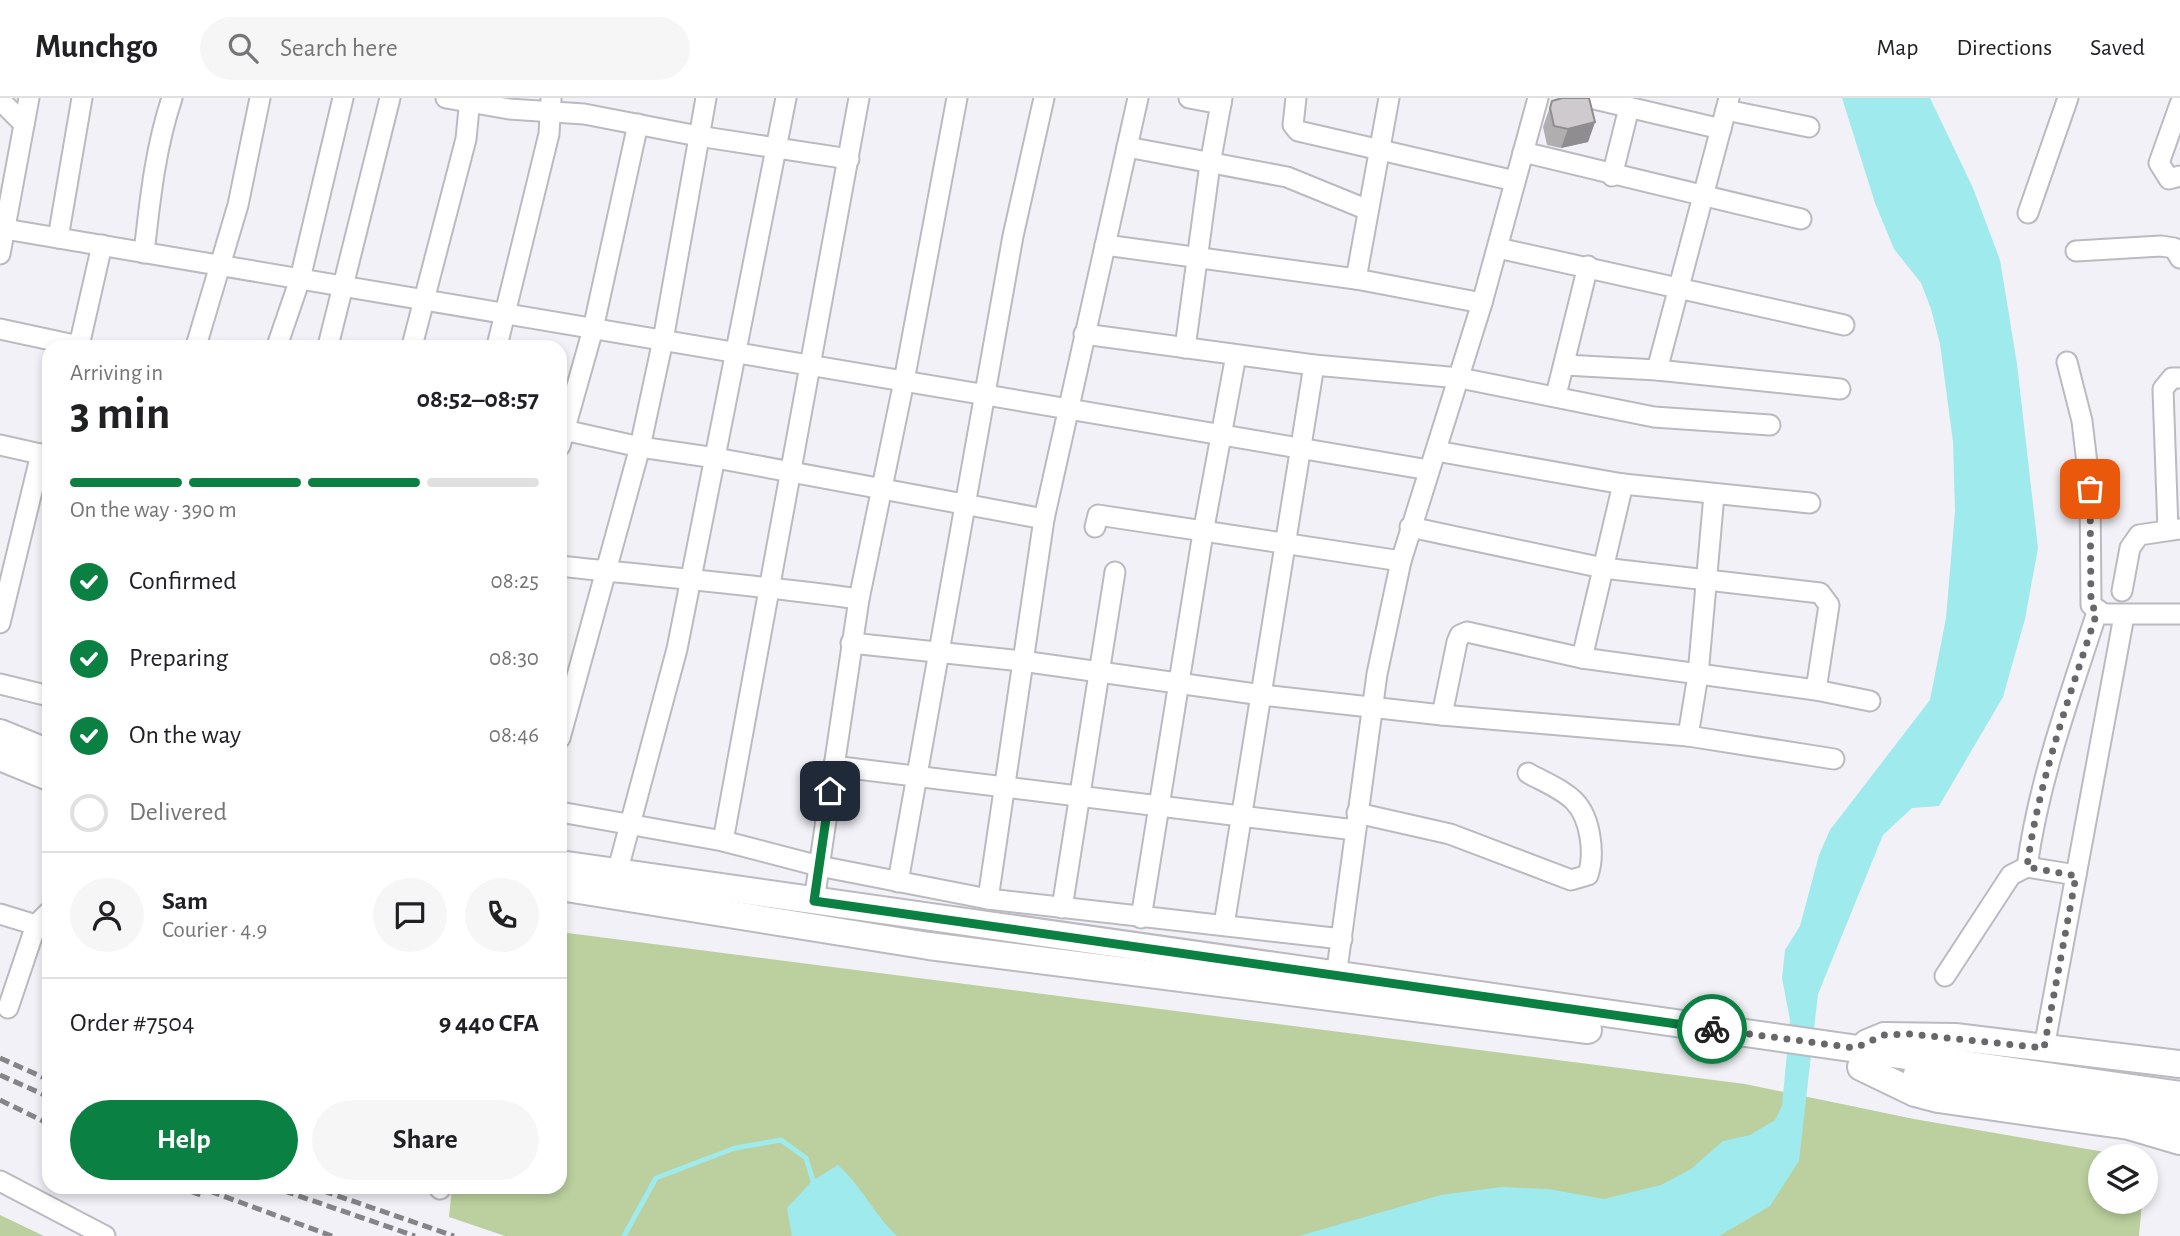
<!DOCTYPE html>
<html lang="en">
<head>
<meta charset="utf-8">
<style>
	body { margin:0; font-family:"Alegreya Sans",sans-serif; background:#f6f6f6; color:#202124; height:100vh; display:flex; flex-direction:column; font-size:26px; white-space:nowrap }
	* { box-sizing:border-box; margin:0 }
	p { font-size:23px; color:#757577 }
	.icon { flex:none; width:38px; height:38px; fill:none; stroke:currentColor; stroke-width:2; stroke-linecap:round; stroke-linejoin:round }
	.map { position:relative; flex:1; overflow:hidden }
	.details { position:absolute; left:42px; top:242px; width:525px; height:854px; display:flex; flex-direction:column; background:#fff; border-radius:21px; box-shadow:0 4px 10px #0003 }
	.details>* { flex:none }
	.buttons { position:absolute; left:2088px; top:1046px; display:grid; gap:14px }
	.buttons a { display:grid; place-items:center; width:70px; height:70px; border-radius:50%; background:#fff; box-shadow:0 4px 10px #0003; font-size:35px }
	.pin { position:absolute; display:grid; place-items:center; width:60px; height:60px; color:#fff; margin:-30px; border-radius:14px; box-shadow:0 4px 10px #0006 }
	.courier { position:absolute; display:grid; place-items:center; width:70px; height:70px; margin:-35px; border:5px solid #0b8043; border-radius:50%; background:#fff; color:#222; box-shadow:0 2px 9px #0007 }
	.summary em { font-style:normal; font-weight:700 }
	.summary div { display:flex; flex-direction:column-reverse }
	.summary { display:flex; align-items:center; justify-content:space-between; height:119px; padding:0 28px }
	h1 { font-size:46px; font-weight:700; line-height:52px }
	.bar { display:grid; grid-template-columns:repeat(4,1fr); gap:10px 7px; align-content:center; height:84px; padding:0 28px }
	.bar i { height:9px; border-radius:5px; background:#e0e0e0 }
	.bar .active { background:#0b8043 }
	.bar p { grid-column:span 4 }
	.line { display:flex; align-items:center; gap:18px; padding:0 28px; border-top:2px solid #e0e0e0 }
	.line div { flex:1 }
	.round { display:grid; place-items:center; flex:none; width:74px; height:74px; border-radius:37px; background:#f6f6f6 }
	ol { padding:0 28px; list-style:none }
	li { display:flex; align-items:center; gap:21px; height:77px }
	li p { margin-inline-start:auto }
	li .icon { padding:7px; border-radius:50%; background:#0b8043; color:#fff; stroke-width:4 }
	li:last-child { color:#757577 }
	li i { width:38px; height:38px; border:4px solid #e0e0e0; border-radius:50% }
	.primary-button { display:flex; gap:14px; margin-top:auto; padding:14px 28px }
	.primary-button a { flex:1; height:80px; border-radius:42px; background:#0b8043; color:#fff; font-size:28px; font-weight:700; line-height:80px; text-align:center }
	.primary-button a+a { background:#f6f6f6; color:#202124 }
	header { display:flex; align-items:center; gap:42px; box-sizing:border-box; height:98px; padding:0 35px; background:#fff; border-bottom:2px solid #e0e0e0 }
	header strong { font-size:33px }
	nav { display:flex; gap:38px; margin-inline-start:auto; font-size:24px }
	.search { width:490px; height:63px; background:#f6f6f6; display:flex; align-items:center; gap:18px; box-sizing:border-box; padding:0 24px; border-radius:38px; color:#757577; font-size:26px }
	.map>svg:first-child { display:block }
	.green { fill:#bbd09e }
	.water { fill:#9feaec }
	.lines { fill:none; stroke-linecap:round; stroke-linejoin:round }
	.stream { stroke:#9feaec; stroke-width:5 }
	.minor-casing { stroke:#bbbac0; stroke-width:23 }
	.highway-casing { stroke:#bbbac0; stroke-width:30 }
	.minor { stroke:#fff; stroke-width:19 }
	.highway { stroke:#fff; stroke-width:26 }
	.rail { stroke:#858588; stroke-width:5; stroke-dasharray:10 5; stroke-linecap:butt }
	.wall { fill:#b1aeb0 }
	.shaded-wall { fill:#908d90 }
	.building { fill:#cecacd; stroke:#908d90; stroke-width:2 }
	.done { stroke:#68686b; stroke-width:7; stroke-dasharray:0 12.6 }
	.route { stroke:#0b8043; stroke-width:9 }
</style>
</head>
<body>
<header>
<strong>Munchgo</strong>
<div class="search"><svg class="icon" aria-label="search" viewBox="0 0 24 24"><circle cx="10" cy="10" r="6"/><path d="M15 15l6 6"/></svg>Search here</div>
<nav><a>Map</a><a>Directions</a><a>Saved</a></nav>
</header>
<div class="map">
<svg width="2180" height="1138" viewBox="0 0 2180 1138">
	<rect width="100%" height="100%" fill="#f2f1f7"/>
	<g class="green">
		<path d="M560,834L1745,986L1914,1021L2134,1059H2100V1104H2142L2139,1138H505L449,1119L452,1089L560,1088Z"/>
		<path d="M0,1117L44,1138H0Z"/>
	</g>
	<g class="water">
		<path d="M1842,0H1930L1973,90L2000,162L2017,266L2038,450L2025,521L2003,599L1939,708L1912,710L1883,737L1818,896L1799,1063L1770,1108L1719,1138H1299L1441,1097L1501,1089L1548,1091L1604,1101L1661,1087L1691,1071L1723,1043L1750,1037L1775,1022L1782,1008L1790,922L1782,880L1785,852L1800,828L1819,757L1830,732L1930,602L1946,520L1955,413L1953,344L1940,246L1931,211L1921,185L1894,151L1875,105Z"/>
		<path d="M838,1067C863,1090 873,1115 897,1138H792L787,1110L812,1083Z"/>
	</g>
	<g class="lines">
		<path class="stream" d="M624,1138L656,1080L735,1050L781,1042L806,1060L815,1089"/>
		<g class="minor-casing">
			<g id="minor">
				<path d="M446,0L509,11L584,16L698,38L849,61"/>
				<path d="M1189,0L1221,6"/>
				<path d="M1296,0L1293,27L1298,33L1515,83"/>
				<path d="M1590,0L1721,31"/>
				<path d="M0,2L24,26"/>
				<path d="M2180,6L2159,65L2169,81L2180,78"/>
				<path d="M1726,12L1809,29"/>
				<path d="M1127,49L1287,79L1368,112"/>
				<path d="M1523,54L1801,121"/>
				<path d="M1612,78L1629,10"/>
				<path d="M2028,115L2068,0"/>
				<path d="M5,131L1429,372"/>
				<path d="M58,140L82,0"/>
				<path d="M1105,147L1356,181L1482,205"/>
				<path d="M1498,150L1844,227"/>
				<path d="M2076,153L2161,148L2174,150L2180,160"/>
				<path d="M144,155C150,102 155,51 172,0"/>
				<path d="M0,156L29,0"/>
				<path d="M1356,181L1389,0"/>
				<path d="M0,231L79,248"/>
				<path d="M1084,236L1314,267L1460,280L1654,319L1770,327"/>
				<path d="M79,248L102,147"/>
				<path d="M196,248L238,107L260,0"/>
				<path d="M277,248L300,181L343,0"/>
				<path d="M328,248L390,0"/>
				<path d="M412,248L466,41L470,0"/>
				<path d="M497,248L549,36L551,1"/>
				<path d="M1185,250L1210,66L1222,0"/>
				<path d="M2067,264L2082,323L2090,391L2091,507L2104,516H2180"/>
				<path d="M1565,267L1657,272L1840,291"/>
				<path d="M1657,272L1729,0"/>
				<path d="M1556,297L1588,168"/>
				<path d="M564,332L640,349L716,360L1044,421"/>
				<path d="M0,347L49,358"/>
				<path d="M560,348L593,231L638,26"/>
				<path d="M1436,353L1623,386L1810,405"/>
				<path d="M1095,429L1098,417L1401,463"/>
				<path d="M1410,429L1603,470L1820,495L1829,507L1816,592"/>
				<path d="M2168,432L2163,291L2172,280H2180"/>
				<path d="M560,468C660,479 759,487 859,501"/>
				<path d="M2122,493L2130,450L2139,437L2179,431"/>
				<path d="M0,525L41,356"/>
				<path d="M851,545L1022,563L1262,597L1442,617L1688,638L1834,661"/>
				<path d="M1582,560L1623,386"/>
				<path d="M0,586L49,598"/>
				<path d="M1442,617L1457,544L1460,537L1467,534L1582,560L1816,592L1870,603"/>
				<path d="M1688,638L1698,577L1714,397"/>
				<path d="M560,640L640,349L663,242L706,0"/>
				<path d="M833,668L1355,732"/>
				<path d="M560,714L723,743L819,768L988,801L1342,841"/>
				<path d="M1357,715L1450,736L1571,782L1588,777C1592,765 1592,751 1590,739C1584,698 1561,693 1528,675"/>
				<path d="M723,743L859,0"/>
				<path d="M2027,769C2039,681 2070,598 2097,514"/>
				<path d="M617,775L677,551L786,0"/>
				<path d="M898,784L1013,138L1044,0"/>
				<path d="M988,801L1044,421L1138,0"/>
				<path d="M814,803L859,501L904,283L957,0"/>
				<path d="M1062,810L1115,474"/>
				<path d="M0,816L36,827"/>
				<path d="M1141,820L1203,435L1236,257"/>
				<path d="M1224,827L1314,267"/>
				<path d="M1945,878L2011,777L2027,769L2076,777"/>
				<path d="M1336,879L1377,576L1401,463L1482,205L1538,0"/>
				<path d="M8,910L36,827L49,814"/>
				<path d="M2044,950L2124,518"/>
				<path d="M0,1083L105,1138"/>
				<path d="M440,1091L441,1088"/>
			</g>
		</g>
		<g class="highway-casing">
			<g id="highway">
				<path d="M0,635L49,655"/>
				<path d="M0,659L49,679"/>
				<path d="M560,766L2180,997"/>
				<path d="M560,789L929,848L1588,932"/>
				<path d="M1867,945L1884,938L1955,939L2180,966"/>
				<path d="M1861,969L1915,995L1938,1001L2129,1028L2180,1043"/>
				<path d="M1917,976L2180,1017"/>
			</g>
		</g>
		<use href="#minor" class="minor"/>
		<use href="#highway" class="highway"/>
		<g class="rail">
			<path d="M0,960L49,982"/>
			<path d="M0,977L49,999"/>
			<path d="M0,1002L49,1026"/>
			<path d="M177,1088L203,1098"/>
			<path d="M196,1088L332,1138"/>
			<path d="M270,1088L415,1138"/>
			<path d="M309,1088L454,1138"/>
		</g>
	</g>
	<path class="wall" d="M1552,3L1595,24L1588,44L1561,50L1547,47L1543,29Z"/>
	<path class="shaded-wall" d="M1595,24L1588,44L1561,50L1568,31Z"/>
	<path class="building" d="M1562,0H1589L1595,24L1568,31L1554,28L1550,10L1552,3Z"/>
	<g class="lines">
		<path class="done" d="M1712,931L1855,950L1884,937L1910,936L2044,950L2076,778L2027,769C2039,681 2070,598 2097,514L2091,507L2090,391"/>
		<path class="route" d="M830,693L814,803L1712,931"/>
	</g>
</svg>
<div class="buttons">
<a><svg class="icon" aria-label="layers" viewBox="0 0 24 24"><path d="M12 4l9 5-9 5-9-5zM3 14l9 5 9-5"/></svg></a>
</div>
<div class="pin" style="left:2090px;top:391px;background:#ea580c"><svg class="icon" aria-label="bag" viewBox="0 0 24 24"><path d="M5 8h14l-1 12H6zM9 8a3 3 0 0 1 6 0"/></svg></div>
<div class="pin" style="left:830px;top:693px;background:#1f2937"><svg class="icon" aria-label="home" viewBox="0 0 24 24"><path d="M3 11l9-7 9 7M6 9v11h12V9"/></svg></div>
<div class="courier" style="left:1712px;top:931px"><svg class="icon" aria-label="bike" viewBox="0 0 24 24"><circle cx="6" cy="16" r="4"/><circle cx="18" cy="16" r="4"/><path d="M6 16l4-8h5l3 8M10 8l3 8H6M13 5h3"/></svg></div>
<section class="details">
<div class="summary"><div><h1>3 min</h1><p>Arriving in</p></div><em>08:52–08:57</em></div>
<div class="bar"><i class="active"></i><i class="active"></i><i class="active"></i><i></i><p>On the way · 390 m</p></div>
<ol>
<li><svg class="icon" aria-label="check" viewBox="0 0 24 24"><path d="M5 12l5 5 9-10"/></svg>Confirmed<p>08:25</p></li>
<li><svg class="icon" aria-label="check" viewBox="0 0 24 24"><path d="M5 12l5 5 9-10"/></svg>Preparing<p>08:30</p></li>
<li><svg class="icon" aria-label="check" viewBox="0 0 24 24"><path d="M5 12l5 5 9-10"/></svg>On the way<p>08:46</p></li>
<li><i></i>Delivered</li>
</ol>
<div class="line" style="height:126px"><a class="round"><svg class="icon" aria-label="person" viewBox="0 0 24 24"><circle cx="12" cy="8" r="4"/><path d="M4 21q1-7 8-7t8 7"/></svg></a><div><b>Sam</b><p>Courier · 4.9</p></div><a class="round"><svg class="icon" aria-label="chat" viewBox="0 0 24 24"><path d="M4 5h16v11H9l-5 4z"/></svg></a><a class="round"><svg class="icon" aria-label="phone" viewBox="0 0 24 24"><path d="M5 4h4l2 5-3 2q2 4 5 5l2-3 5 2v4C11 20 4 13 5 4z"/></svg></a></div>
<div class="line" style="height:91px"><div>Order #7504</div><b>9 440 CFA</b></div>
<div class="primary-button"><a>Help</a><a>Share</a></div>
</section>
</div>
</body>
</html>
